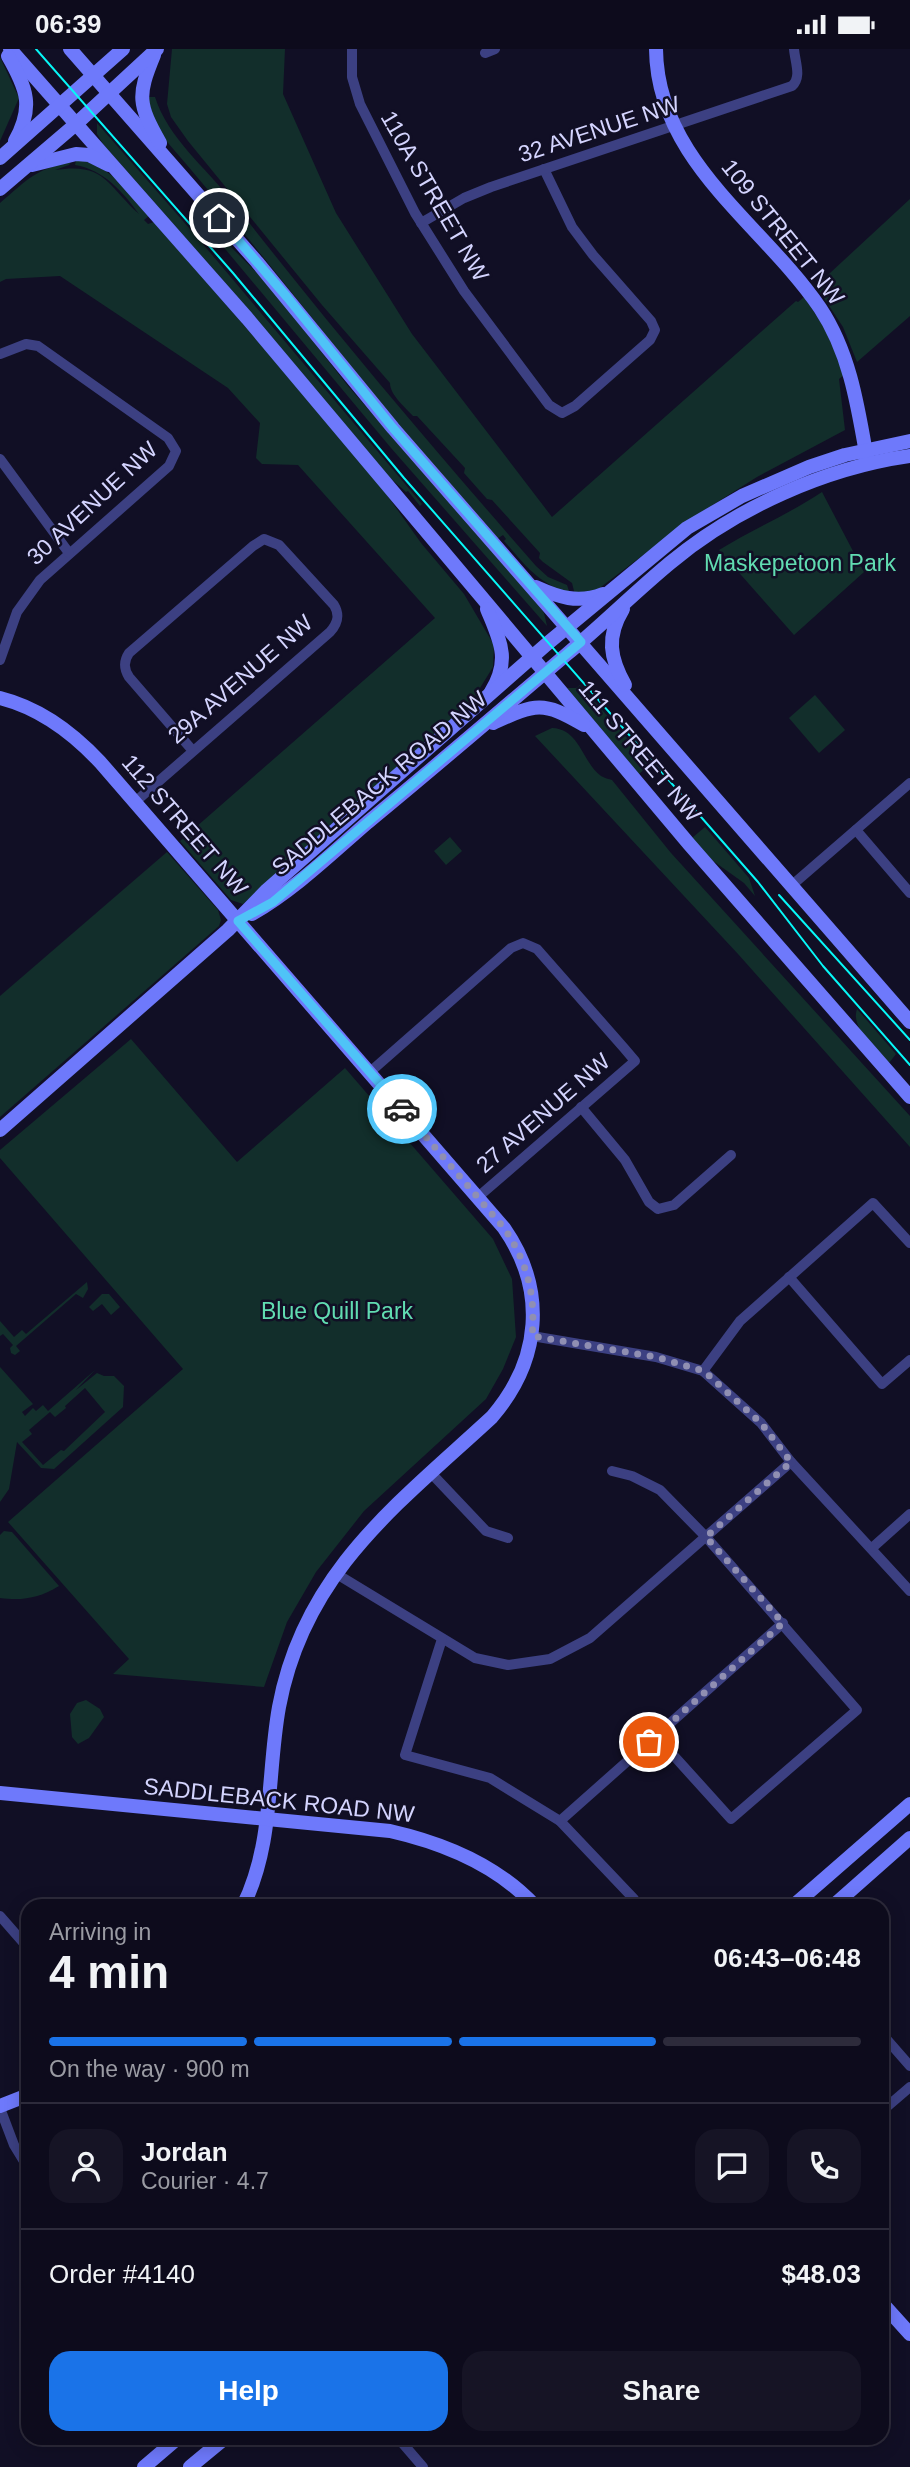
<!DOCTYPE html>
<html lang="en">
<head>
<meta charset="utf-8">
<style>
	body { margin:0; font-family:Arial,sans-serif; background:#161425; color:#f1f3f6; height:100vh; display:flex; flex-direction:column; font-size:26px; white-space:nowrap }
	* { box-sizing:border-box; margin:0 }
	p { font-size:23px; color:#9a9ba3 }
	.icon { flex:none; width:38px; height:38px; fill:none; stroke:currentColor; stroke-width:2; stroke-linecap:round; stroke-linejoin:round }
	.map { position:relative; flex:1; overflow:hidden }
	.details { position:absolute; left:21px; top:1850px; width:868px; height:546px; display:flex; flex-direction:column; background:#0d0b1c; border-radius:21px; box-shadow:0 4px 18px #0003,0 0 0 2px #2d2b3b }
	.details>* { flex:none }
	.pin { position:absolute; display:grid; place-items:center; width:60px; height:60px; color:#fff; margin:-30px; border:4px solid #fff; border-radius:50%; box-shadow:0 2px 7px #0007 }
	.courier { position:absolute; display:grid; place-items:center; width:70px; height:70px; margin:-35px; border:5px solid #4fc3f7; border-radius:50%; background:#fff; color:#222; box-shadow:0 2px 9px #0007 }
	.overview em { font-style:normal; font-weight:700 }
	.overview div { display:flex; flex-direction:column-reverse }
	.overview { display:flex; align-items:center; justify-content:space-between; height:119px; padding:0 28px }
	h1 { font-size:46px; font-weight:700; line-height:52px }
	.bar { display:grid; grid-template-columns:repeat(4,1fr); gap:10px 7px; align-content:center; height:84px; padding:0 28px }
	.bar i { height:9px; border-radius:5px; background:#2d2b3b }
	.bar .on { background:#1a73e8 }
	.bar p { grid-column:span 4 }
	.line { display:flex; align-items:center; gap:18px; padding:0 28px; border-top:2px solid #2d2b3b }
	.line div { flex:1 }
	.round { display:grid; place-items:center; flex:none; width:74px; height:74px; border-radius:21px; background:#161425 }
	.cta { display:flex; gap:14px; margin-top:auto; padding:14px 28px }
	.cta a { flex:1; height:80px; border-radius:21px; background:#1a73e8; color:#fff; font-size:28px; font-weight:700; line-height:80px; text-align:center }
	.cta a+a { background:#161425; color:#f1f3f6 }
	.status { display:flex; justify-content:space-between; align-items:center; height:49px; padding:0 35px; background:#0d0b1c; direction:ltr }
	.status svg { height:19px; fill:currentColor }
	.map>svg:first-child { display:block }
	.green { fill:#122e2b; fill-rule:evenodd }
	.lines { fill:none; stroke-linecap:round; stroke-linejoin:round }
	.street { stroke:#3c4082; stroke-width:10 }
	.secondary { stroke:#6e79fb; stroke-width:14 }
	.tram { stroke:#07f7f7; stroke-width:2 }
	.done { stroke:#908fb2; stroke-width:7; stroke-dasharray:0 12.6 }
	.route { stroke:#4fc3f7; stroke-width:9 }
	.labels { text-anchor:middle; dominant-baseline:central; stroke-width:5; stroke-linejoin:round; paint-order:stroke }
	.street-label { font-size:23px; fill:#d4d4fe; stroke:#110f25 }
	.park-label { font-size:23px; fill:#61dcb1; stroke:#110f25 }
</style>
</head>
<body>
<div class="status"><b>06:39</b><svg viewBox="0 0 49 12"><path d="M0 12V9h3v3zM5 12V6h3v6zM10 12V3h3v9zM15 12V0h3v12zM26 1h20v11H26zM47 4h2v5h-2z"/></svg></div>
<div class="map">
<svg width="910" height="2418" viewBox="0 0 910 2418">
	<rect width="100%" height="100%" fill="#110f25"/>
	<g class="green">
		<path d="M172,0H285L283,45L336,164L412,285L552,468L796,252L798,253L804,248L826,281L844,326L839,330L845,381L757,428L692,469L593,544L575,546L572,534L543,513L539,509L540,504L492,451L487,450L464,424L465,419L417,367H413C405,358 390,346 390,334L322,256L188,92L171,68L167,55Z"/>
		<path d="M0,8L19,49L0,92Z"/>
		<path d="M147,48H155C168,89 206,119 233,153C330,278 432,398 536,517L548,528L567,536L569,542L566,544C534,530 526,517 504,492L506,490L503,486L497,490C464,452 431,415 399,377C320,280 244,181 162,87L157,80Z"/>
		<path d="M97,74L197,188L422,455L420,457L408,442L406,443L389,428L243,254L103,95L97,85Z"/>
		<path d="M76,111C109,114 129,144 149,167L144,171L148,175L154,173L255,289L382,439L421,494L464,545L494,596L493,618L480,639L479,651L243,855L231,851L180,792L435,569L298,416L262,415L256,409L260,374L228,339L60,227L6,230L0,233V154C27,131 35,120 71,113L69,116L55,121C105,113 107,136 139,165C122,142 104,121 75,116Z"/>
		<path d="M910,150V267L857,313L843,278L816,237Z"/>
		<path d="M210,177L268,235L348,337L538,555L544,564L547,577L391,399L221,195Z"/>
		<path d="M822,443L864,523L794,586L719,501C753,480 789,465 822,443Z"/>
		<path d="M580,636L650,715L639,725L567,639H576Z"/>
		<path d="M815,646L845,681L819,704L789,669Z"/>
		<path d="M552,679C580,680 582,713 601,727C604,729 609,730 612,731L671,804L910,1067V1098L738,905L535,687Z"/>
		<path d="M705,778L749,829L755,847L744,834L709,809L692,789Z"/>
		<path d="M450,788L462,802L446,816L434,802Z"/>
		<path d="M167,803L218,861L221,871L219,877L0,1068V947Z"/>
		<path d="M857,960L896,1005L889,1014C877,1001 850,979 857,960Z"/>
		<path d="M131,990L237,1113L345,1019L493,1190L512,1230L516,1288L503,1320L486,1350L364,1462L316,1523L287,1573L264,1638L113,1625L129,1610L8,1473L183,1320L0,1109V1101Z"/>
		<path d="M87,1233L88,1240L83,1249L76,1245L16,1297L20,1302L15,1306L11,1304L10,1299L13,1296L3,1285L0,1287V1272L14,1288L22,1281L26,1285Z"/>
		<path d="M102,1245H109L120,1258L111,1266L102,1255L93,1262L89,1258Z"/>
		<path d="M0,1318L33,1355L22,1363L25,1367L33,1359L36,1362L43,1356L48,1362L95,1321L76,1341L97,1324L104,1327H114L124,1337L123,1358L54,1420L41,1419L17,1393L9,1440L0,1453ZM85,1339L105,1363L64,1402L61,1401L43,1416L22,1393L32,1385L29,1381L50,1363L55,1368L66,1359L65,1357Z"/>
		<path d="M4,1482L12,1483L59,1537C39,1549 23,1552 0,1549V1486Z"/>
		<path d="M86,1651L100,1660L104,1668L89,1689L78,1695L72,1688L70,1665L77,1654Z"/>
	</g>
	<g class="lines">
		<g class="street">
			<path d="M352,0V28L360,55L415,164L464,242L549,356L562,364L575,357L650,291L655,281L651,272L593,206L572,178L544,120"/>
			<path d="M485,4L495,0"/>
			<path d="M421,174L464,149L491,138L792,37C802,28 795,13 794,0"/>
			<path d="M0,305L26,295L38,297L168,389L176,402L169,417L40,531L17,563L0,611"/>
			<path d="M0,410L69,504"/>
			<path d="M135,753L330,583C338,574 340,566 334,556L279,496L264,490L253,497L129,604C123,613 124,620 129,628L193,702"/>
			<path d="M856,781L910,844"/>
			<path d="M791,837L910,734"/>
			<path d="M370,1023L511,899L523,894L537,900L624,999L635,1012L478,1148"/>
			<path d="M581,1058L625,1111L649,1153L658,1160L674,1156L731,1106"/>
			<path d="M789,1228L882,1335L910,1311"/>
			<path d="M532,1287L656,1308L703,1322L761,1374L791,1413L910,1542"/>
			<path d="M703,1322L740,1272L873,1154L910,1194"/>
			<path d="M612,1422L632,1427L660,1441L706,1488L857,1661L731,1770L656,1687"/>
			<path d="M431,1424L486,1482L508,1489"/>
			<path d="M872,1499L910,1465"/>
			<path d="M335,1524L475,1609L508,1616L550,1610L590,1589L791,1413"/>
			<path d="M442,1590L405,1706L490,1729L560,1772L634,1850"/>
			<path d="M560,1772L783,1574"/>
			<path d="M0,1867L28,1899"/>
			<path d="M882,1985L910,2017"/>
			<path d="M0,2059L14,2096L28,2119"/>
			<path d="M882,2062L910,2038"/>
			<path d="M398,2389L423,2418"/>
		</g>
		<g class="secondary">
			<path d="M10,0L247,269L689,795L910,1048"/>
			<path d="M70,0L257,213L393,379L910,973"/>
			<path d="M656,0C657,112 763,175 820,259C850,304 858,358 867,410"/>
			<path d="M154,6C137,47 138,55 160,94"/>
			<path d="M8,7C27,40 34,58 15,92"/>
			<path d="M0,109L123,0"/>
			<path d="M32,116L76,105L89,106L109,116"/>
			<path d="M0,140L76,75L157,0"/>
			<path d="M536,538C558,548 578,555 603,545"/>
			<path d="M487,560C500,592 511,610 491,643"/>
			<path d="M623,560C606,588 610,609 625,636"/>
			<path d="M0,649C40,659 72,683 100,713L504,1179C547,1241 541,1311 492,1368C398,1455 304,1523 279,1658C267,1724 274,1795 243,1857"/>
			<path d="M493,674C535,655 542,651 584,676"/>
			<path d="M252,865C294,841 331,805 368,773C435,718 501,661 567,605C602,576 635,543 670,514C736,459 825,419 910,407"/>
			<path d="M0,1081L228,881L267,841L548,594L687,479L742,447L809,418L845,406L910,392"/>
			<path d="M0,1744L390,1782C443,1794 497,1816 535,1857"/>
			<path d="M793,1857L910,1755"/>
			<path d="M833,1857L910,1789"/>
			<path d="M0,2057L28,2046"/>
			<path d="M882,2254L910,2285"/>
			<path d="M144,2418L178,2389"/>
			<path d="M190,2418L225,2389"/>
		</g>
		<g class="tram">
			<path d="M36,0L233,224L404,429L758,833L823,917L910,1016"/>
			<path d="M779,846L910,991"/>
		</g>
	</g>
	<g class="lines">
		<path class="done" d="M402,1060L504,1179C527,1212 536,1247 532,1287L656,1308L704,1322L761,1374L791,1413L706,1488L783,1574L649,1693"/>
		<path class="route" d="M219,169L287,248L393,379L581,593L273,853L238,872L402,1060"/>
	</g>
	<g class="labels">
		<g class="street-label">
			<text transform="translate(599 80) rotate(-18)">32 AVENUE NW</text>
			<text transform="translate(435 147) rotate(60)">110A STREET NW</text>
			<text transform="translate(783 183) rotate(51)">109 STREET NW</text>
			<text transform="translate(92 454) rotate(-43)">30 AVENUE NW</text>
			<text transform="translate(240 630) rotate(-41)">29A AVENUE NW</text>
			<text transform="translate(640 702) rotate(50)">111 STREET NW</text>
			<text transform="translate(379 734) rotate(-40)">SADDLEBACK ROAD NW</text>
			<text transform="translate(185 776) rotate(49)">112 STREET NW</text>
			<text transform="translate(543 1064) rotate(-41)">27 AVENUE NW</text>
			<text transform="translate(279 1751) rotate(6)">SADDLEBACK ROAD NW</text>
		</g>
		<g class="park-label">
			<text x="800" y="514">Maskepetoon Park</text>
			<text x="337" y="1262">Blue Quill Park</text>
		</g>
	</g>
</svg>
<div class="pin" style="left:649px;top:1693px;background:#ea580c"><svg class="icon" aria-label="bag" viewBox="0 0 24 24"><path d="M5 8h14l-1 12H6zM9 8a3 3 0 0 1 6 0"/></svg></div>
<div class="pin" style="left:219px;top:169px;background:#1f2937"><svg class="icon" aria-label="home" viewBox="0 0 24 24"><path d="M3 11l9-7 9 7M6 9v11h12V9"/></svg></div>
<div class="courier" style="left:402px;top:1060px"><svg class="icon" aria-label="car" viewBox="0 0 24 24"><path d="M5 17H2v-5l4-1 3-4h7l3 4 3 1v5h-3M9 17h6M6 11h13"/><circle cx="7" cy="17" r="2"/><circle cx="17" cy="17" r="2"/></svg></div>
<section class="details">
<div class="overview"><div><h1>4 min</h1><p>Arriving in</p></div><em>06:43–06:48</em></div>
<div class="bar"><i class="on"></i><i class="on"></i><i class="on"></i><i></i><p>On the way · 900 m</p></div>
<div class="line" style="height:126px"><a class="round"><svg class="icon" aria-label="person" viewBox="0 0 24 24"><circle cx="12" cy="8" r="4"/><path d="M4 21q1-7 8-7t8 7"/></svg></a><div><b>Jordan</b><p>Courier · 4.7</p></div><a class="round"><svg class="icon" aria-label="chat" viewBox="0 0 24 24"><path d="M4 5h16v11H9l-5 4z"/></svg></a><a class="round"><svg class="icon" aria-label="phone" viewBox="0 0 24 24"><path d="M5 4h4l2 5-3 2q2 4 5 5l2-3 5 2v4C11 20 4 13 5 4z"/></svg></a></div>
<div class="line" style="height:91px"><div>Order #4140</div><b>$48.03</b></div>
<div class="cta"><a>Help</a><a>Share</a></div>
</section>
</div>
</body>
</html>
